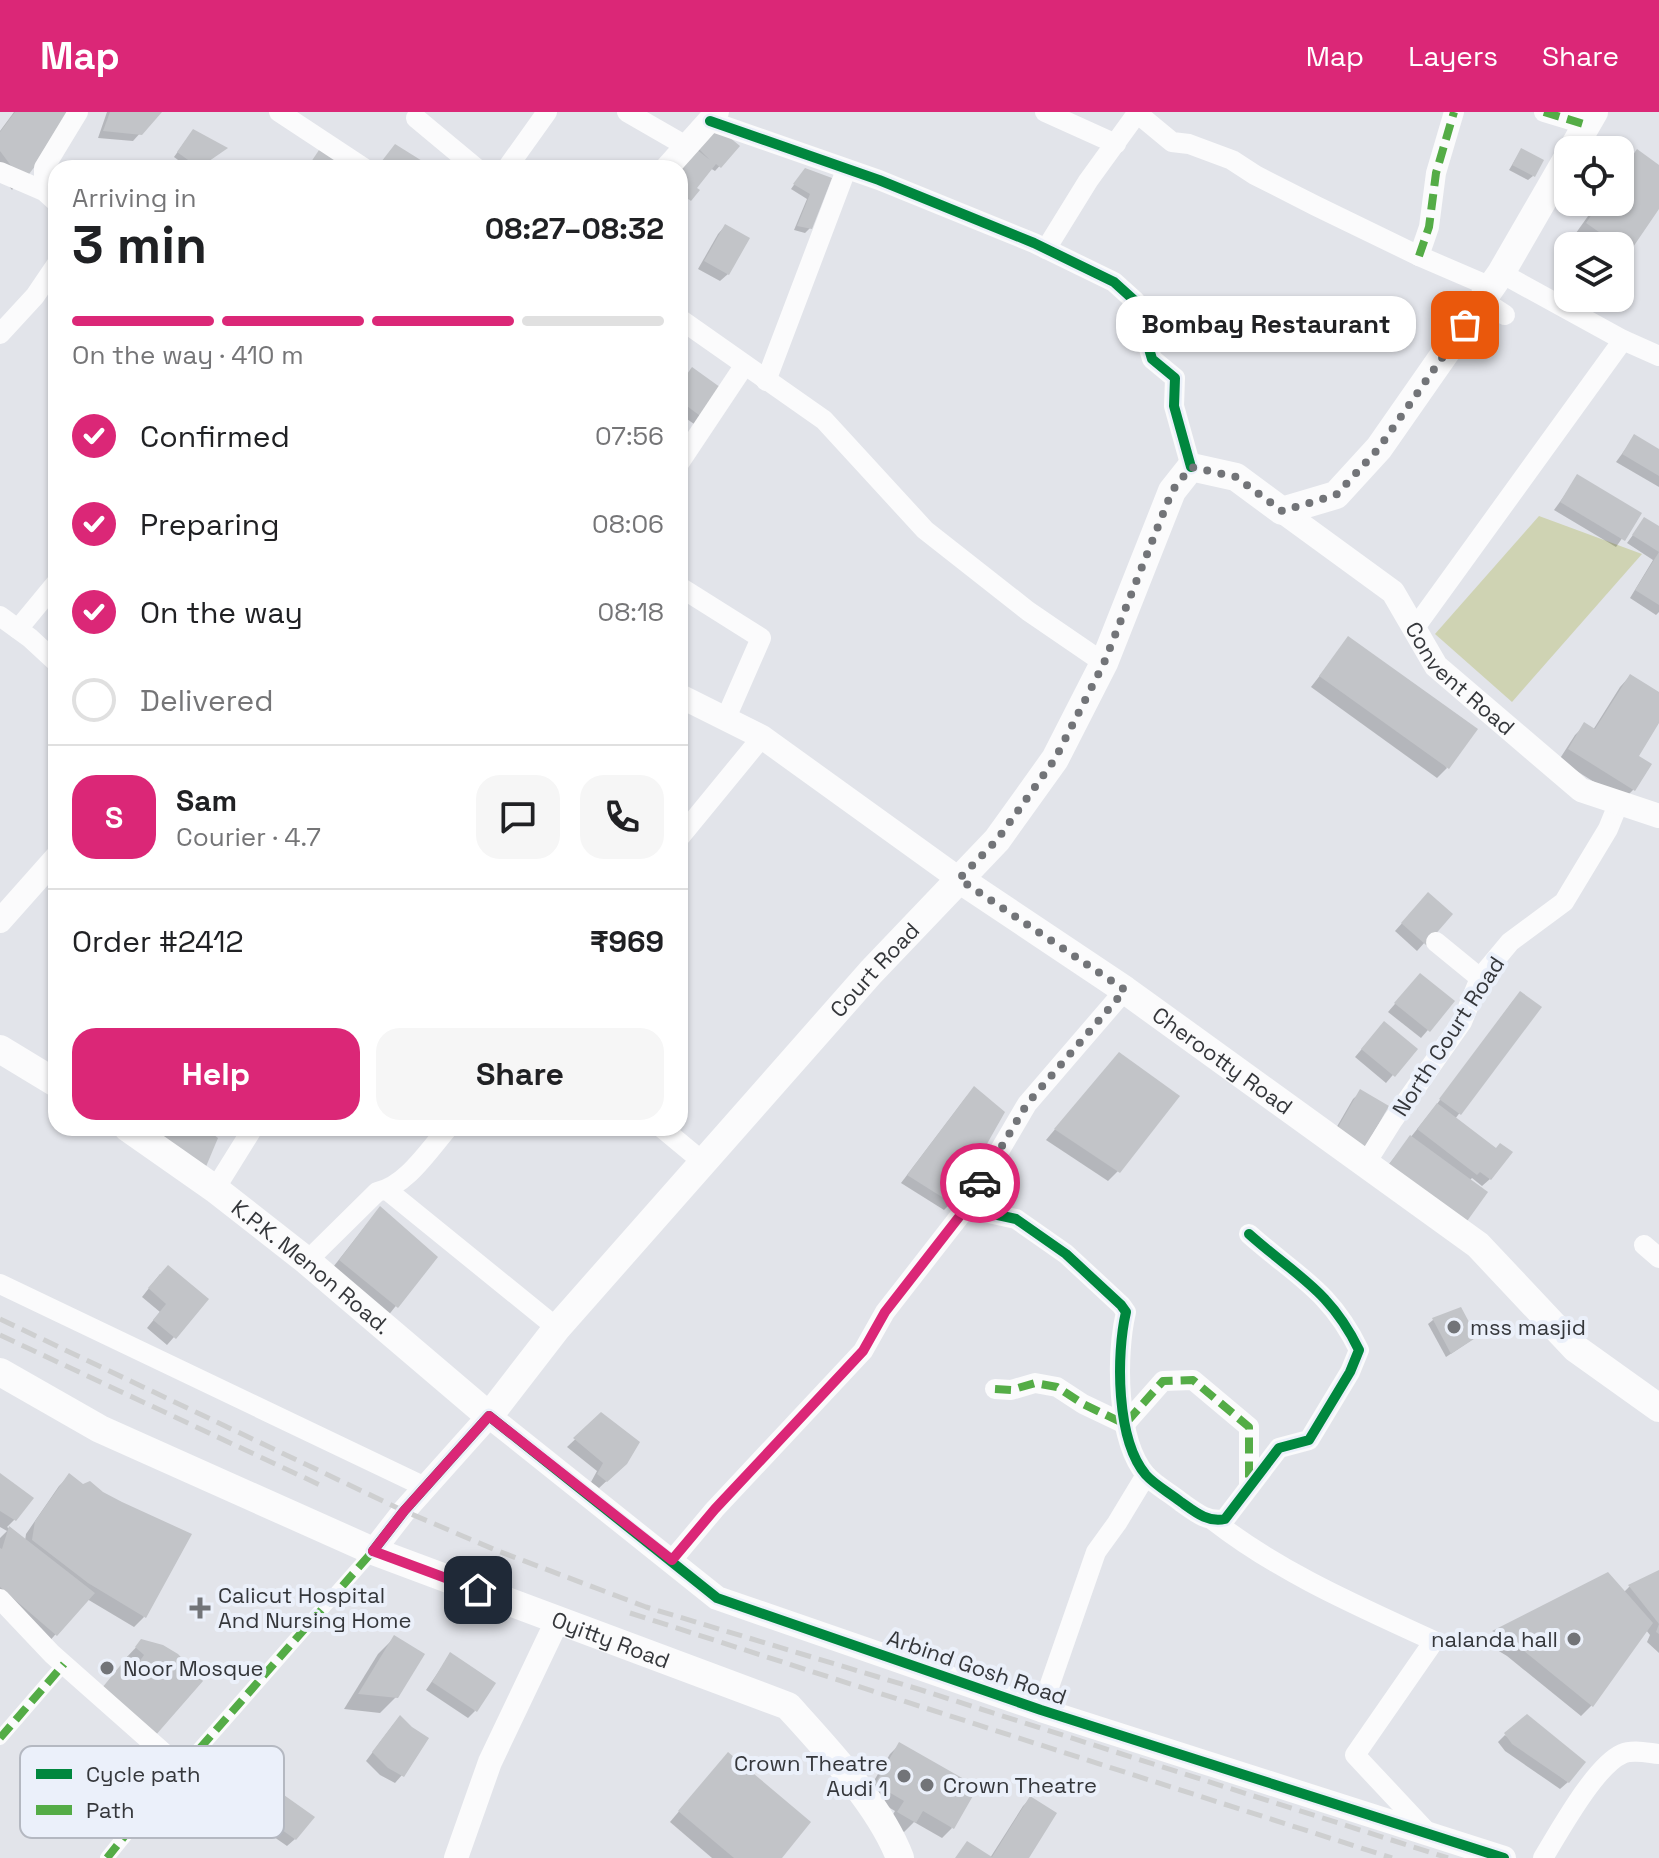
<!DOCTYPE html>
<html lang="en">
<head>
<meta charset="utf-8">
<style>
	body { margin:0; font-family:"Space Grotesk",sans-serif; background:#f6f6f6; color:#202124; height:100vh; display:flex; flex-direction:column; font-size:30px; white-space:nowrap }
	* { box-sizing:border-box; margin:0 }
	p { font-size:26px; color:#757577 }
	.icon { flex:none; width:44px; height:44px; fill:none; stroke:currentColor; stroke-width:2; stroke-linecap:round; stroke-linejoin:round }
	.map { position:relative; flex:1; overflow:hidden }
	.sheet { position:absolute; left:48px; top:48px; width:640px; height:976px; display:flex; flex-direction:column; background:#fff; border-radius:24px; box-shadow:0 2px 6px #0004 }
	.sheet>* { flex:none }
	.buttons { position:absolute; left:1554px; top:24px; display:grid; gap:16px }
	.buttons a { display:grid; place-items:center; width:80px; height:80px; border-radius:16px; background:#fff; box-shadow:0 2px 6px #0004; font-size:40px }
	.pin { position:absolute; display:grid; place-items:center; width:68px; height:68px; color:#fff; margin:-34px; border-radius:16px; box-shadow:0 4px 12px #0006 }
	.courier { position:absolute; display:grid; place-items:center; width:80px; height:80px; margin:-40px; border:6px solid #db2777; border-radius:50%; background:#fff; color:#222; box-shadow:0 2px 10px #0007 }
	.bubble { position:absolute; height:56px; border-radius:24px; background:#fff; box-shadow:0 2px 6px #0004; font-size:26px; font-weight:800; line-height:56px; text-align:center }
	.overview em { font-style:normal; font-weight:800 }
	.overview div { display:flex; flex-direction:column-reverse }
	.overview { display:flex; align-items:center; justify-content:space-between; height:136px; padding:0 24px }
	h1 { font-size:52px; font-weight:800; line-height:60px }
	.bar { display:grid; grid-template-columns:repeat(4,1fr); gap:12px 8px; align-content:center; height:96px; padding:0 24px }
	.bar i { height:10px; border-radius:6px; background:#e0e0e0 }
	.bar .current { background:#db2777 }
	.bar p { grid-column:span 4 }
	.line { display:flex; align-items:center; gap:20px; padding:0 24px; border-top:2px solid #e0e0e0 }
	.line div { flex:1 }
	.round { display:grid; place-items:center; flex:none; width:84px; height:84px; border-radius:24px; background:#f6f6f6 }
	ol { padding:0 24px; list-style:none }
	li { display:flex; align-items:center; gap:24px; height:88px }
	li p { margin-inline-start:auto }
	li .icon { padding:8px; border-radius:50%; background:#db2777; color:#fff; stroke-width:4 }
	li:last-child { color:#757577 }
	li i { width:44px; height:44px; border:4px solid #e0e0e0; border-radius:50% }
	.cta { display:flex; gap:16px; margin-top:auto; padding:16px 24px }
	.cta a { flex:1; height:92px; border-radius:24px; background:#db2777; color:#fff; font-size:32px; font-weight:800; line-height:92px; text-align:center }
	.cta a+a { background:#f6f6f6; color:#202124 }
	header { display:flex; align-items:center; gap:48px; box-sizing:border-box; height:112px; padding:0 40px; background:#db2777; color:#fff }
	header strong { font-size:38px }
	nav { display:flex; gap:44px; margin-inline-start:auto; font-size:28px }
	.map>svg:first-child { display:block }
	.green { fill:#cfd3b3 }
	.shadow { fill:#0003 }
	.building { fill:#c2c4c8 }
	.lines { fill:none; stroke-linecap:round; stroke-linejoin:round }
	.pedestrian { stroke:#fbfbfc; stroke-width:14 }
	.minor { stroke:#fbfbfc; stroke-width:20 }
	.tertiary { stroke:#fbfbfc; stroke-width:24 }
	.secondary { stroke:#fbfbfc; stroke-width:28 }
	.rail { stroke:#cecfd0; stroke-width:5; stroke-dasharray:16 8; stroke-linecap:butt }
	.quiet { stroke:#54ac46; stroke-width:8; stroke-dasharray:16 8; stroke-linecap:butt }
	.cycleway-casing { stroke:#ebf0fa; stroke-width:15 }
	.cycleway { stroke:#00873e; stroke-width:10 }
	.done { stroke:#727478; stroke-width:8; stroke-dasharray:0 14.4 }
	.route { stroke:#db2777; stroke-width:10 }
	.poi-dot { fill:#727478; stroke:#ebf0fa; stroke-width:3 }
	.labels { text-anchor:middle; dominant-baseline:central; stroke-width:8; stroke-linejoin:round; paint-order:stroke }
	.street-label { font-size:22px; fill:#35373b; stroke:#ebf0fa }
	.poi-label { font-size:22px; fill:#35373b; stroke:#ebf0fa; text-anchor:start }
	.key { fill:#ebf0fa; stroke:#b4b8c1; stroke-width:2 }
	.key-label { font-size:22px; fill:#35373b }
</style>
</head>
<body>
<header>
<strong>Map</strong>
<nav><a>Map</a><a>Layers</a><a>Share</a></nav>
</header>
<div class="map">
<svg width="1659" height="1746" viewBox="0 0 1659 1746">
	<rect width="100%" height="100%" fill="#e2e4ea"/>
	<path class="green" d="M1539,404L1642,442L1512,590L1435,522Z"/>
	<g class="shadow">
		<path d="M14,0H73L12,78L0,62V19Z"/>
		<path d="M107,0H159L133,29L98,26Z"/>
		<path d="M717,17L737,35L715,59L710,56L685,92L680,90V58Z"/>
		<path d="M189,24L221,40L198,56H189L174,45Z"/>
		<path d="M1521,38L1533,64L1528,68L1509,58Z"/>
		<path d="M1637,40L1659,55V94L1620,147V134H1581L1571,128L1598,90H1620V58Z"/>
		<path d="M801,63L829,68L810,116L805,121L794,118L807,87L791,77Z"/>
		<path d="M725,114L728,162L720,169L698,157L718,122Z"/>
		<path d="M680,272L721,278L694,312L680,302Z"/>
		<path d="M1635,324L1659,339V375L1616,350Z"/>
		<path d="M1578,365L1639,402L1616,435L1554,398Z"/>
		<path d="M1644,408L1659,417V500L1656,503L1630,486L1653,448L1627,431Z"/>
		<path d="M1349,526L1447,656L1437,666L1311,575Z"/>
		<path d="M1630,564L1659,583V607L1636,645L1633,678L1623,688L1559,648L1575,623L1585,613L1593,618L1620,575Z"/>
		<path d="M1421,790L1450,802L1417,839L1395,819Z"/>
		<path d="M1413,871L1452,890L1421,926L1388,900Z"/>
		<path d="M1513,889L1539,896L1455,1007L1490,1067L1482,1074L1472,1066L1469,1069L1378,1066L1434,996Z"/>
		<path d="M1377,919L1415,937L1386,971L1355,945Z"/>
		<path d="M1109,953L1118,1059L1108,1069L1046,1028Z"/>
		<path d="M1361,980L1386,995L1328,1030L1353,987Z"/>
		<path d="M967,984L951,1091L944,1098L901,1071Z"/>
		<path d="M371,1107L435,1145L387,1205L330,1159Z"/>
		<path d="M160,1162L174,1225L167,1233L147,1216L160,1200L142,1185Z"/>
		<path d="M1460,1198L1470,1229L1446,1245L1428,1212L1433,1208Z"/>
		<path d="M601,1303L626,1351L599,1376L591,1370L597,1359L567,1335Z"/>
		<path d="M0,1363L15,1407L7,1415L25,1429L26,1422L59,1374L69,1364L144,1505L134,1515L87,1487L46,1533L0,1493V1426L7,1419L0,1415Z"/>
		<path d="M1659,1460V1541L1647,1530L1650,1523L1646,1518L1591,1594L1581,1604L1507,1544L1484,1530L1494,1521L1607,1463L1623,1481L1629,1475Z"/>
		<path d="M394,1526L396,1585L380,1601L344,1597L378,1542Z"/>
		<path d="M142,1529L200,1569L126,1546Z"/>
		<path d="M450,1543L475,1599L468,1606L426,1578Z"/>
		<path d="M393,1613L402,1663L395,1671L380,1663L366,1649Z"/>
		<path d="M1505,1623L1568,1670L1560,1677L1505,1639L1498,1630Z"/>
		<path d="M900,1632L952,1716L942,1726L914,1710L904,1720L888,1711L895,1699L866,1682L890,1642Z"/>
		<path d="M718,1653L779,1746H712L670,1710Z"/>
		<path d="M260,1681L295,1727L287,1734L244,1704Z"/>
		<path d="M1030,1687L1027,1746H990L1023,1694Z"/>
	</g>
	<g class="building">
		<path d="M15,0H76L23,70L0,39V20Z"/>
		<path d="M110,0H162L142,23L103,19Z"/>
		<path d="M717,15L740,34L721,56L716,52L697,76L700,78L691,89L680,80V56L696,37L710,48L698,36Z"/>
		<path d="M193,17L228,36L199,56L177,40Z"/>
		<path d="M395,32L427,52L423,56H380L378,54Z"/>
		<path d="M321,35L345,56H307Z"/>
		<path d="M1521,36L1544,48L1535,65L1512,53Z"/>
		<path d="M1637,37L1659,53V97L1629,141L1586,111L1600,90H1620V62Z"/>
		<path d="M805,56L832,66L812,117L797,114L810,82L793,72Z"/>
		<path d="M725,112L750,126L729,163L704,149Z"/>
		<path d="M692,255L724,278L703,306L680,289V272Z"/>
		<path d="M1634,322L1659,337V364L1622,342Z"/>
		<path d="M1577,362L1642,401L1625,429L1560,390Z"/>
		<path d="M1644,405L1659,414V440L1632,423Z"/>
		<path d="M1659,440V493L1635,478Z"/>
		<path d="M1348,524L1478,617L1449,657L1319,564Z"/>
		<path d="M1630,562L1659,580V611L1639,644L1652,652L1635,679L1568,637L1584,610L1595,617Z"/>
		<path d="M1428,780L1453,802L1426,833L1401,811Z"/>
		<path d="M1420,861L1455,889L1430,920L1394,891Z"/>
		<path d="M1520,879L1542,895L1461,1003L1439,987Z"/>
		<path d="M1384,909L1418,937L1395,965L1361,937Z"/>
		<path d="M1119,940L1180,984L1120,1061L1054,1017Z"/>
		<path d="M974,974L1005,1000L953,1092L907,1063Z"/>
		<path d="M1360,977L1389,994L1363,1039L1334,1022Z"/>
		<path d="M1437,991L1496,1036L1500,1031L1513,1040L1491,1068L1480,1060L1477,1063L1417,1017Z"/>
		<path d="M150,1016H205L218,1026L205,1057Z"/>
		<path d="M1410,1023L1488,1080L1465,1112L1387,1055Z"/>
		<path d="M380,1094L438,1145L398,1196L339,1148Z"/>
		<path d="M168,1153L209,1187L176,1227L153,1208L166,1192L148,1176Z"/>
		<path d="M1461,1195L1477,1225L1451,1242L1432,1206Z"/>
		<path d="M601,1300L640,1330L627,1352L607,1370L597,1362L603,1351L573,1326Z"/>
		<path d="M0,1361L34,1386L16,1409L0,1399Z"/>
		<path d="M69,1361L83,1372L90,1369L103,1380L122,1390L192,1422L146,1506L88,1471L32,1428L35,1409Z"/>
		<path d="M9,1414L95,1481L57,1524L0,1475V1436L2,1437Z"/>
		<path d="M1659,1458V1522L1656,1520L1659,1512L1628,1473Z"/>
		<path d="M1608,1460L1653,1511L1593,1595L1518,1534L1492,1519Z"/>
		<path d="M394,1523L425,1542L398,1586L358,1582Z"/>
		<path d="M141,1527L163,1533L178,1542L203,1569L155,1624L102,1576L128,1544L139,1550L144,1543L135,1535Z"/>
		<path d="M450,1540L496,1571L477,1600L432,1570Z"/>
		<path d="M1527,1602L1586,1650L1569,1671L1512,1632L1504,1621Z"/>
		<path d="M400,1603L412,1615L429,1626L404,1665L388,1656L372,1640Z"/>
		<path d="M899,1630L978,1675L954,1717L923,1699L916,1711L897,1700L904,1689L875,1672Z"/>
		<path d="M728,1640L811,1710L782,1746H734L678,1699Z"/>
		<path d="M267,1671L315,1705L296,1728L250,1695Z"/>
		<path d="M1030,1684L1057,1701L1029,1746H955L967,1729L992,1745Z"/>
	</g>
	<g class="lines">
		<g class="pedestrian">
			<path d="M0,1626L64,1552"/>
			<path d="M107,1746L144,1700L373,1439"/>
		</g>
		<g class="minor">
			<path d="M279,0L364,56"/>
			<path d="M627,0L686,34"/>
			<path d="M1045,0L1116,32"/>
			<path d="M1544,0L1587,13"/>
			<path d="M1137,1L1172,30L1189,32L1232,48L1255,63L1316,94L1419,144L1491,175"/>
			<path d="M416,6L476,56"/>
			<path d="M710,9L879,68L1034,131L1114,170L1135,189L1152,247L1175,266L1174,294L1191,355"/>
			<path d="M507,56L547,0"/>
			<path d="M0,60L44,79L56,90"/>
			<path d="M44,79V56L78,0"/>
			<path d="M1046,137L1088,69L1138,0"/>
			<path d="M1419,144L1429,115L1436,61L1454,0"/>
			<path d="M1501,161L1623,228L1659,244"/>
			<path d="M1482,188L1505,203"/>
			<path d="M680,207L824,308L925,418L1028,499L1104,551"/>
			<path d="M0,222L35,184L56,153"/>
			<path d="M766,269L846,58"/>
			<path d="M680,350L744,254"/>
			<path d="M680,475L761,526L726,606"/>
			<path d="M0,504L30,526L56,550"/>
			<path d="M18,517L56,471"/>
			<path d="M1414,517L1623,228"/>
			<path d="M680,725L762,625"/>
			<path d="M1436,830L1480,866"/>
			<path d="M662,1016L703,1050"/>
			<path d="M1366,1051L1393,1008L1462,910L1480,866L1510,830L1564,790L1608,717L1619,690"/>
			<path d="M215,1077L253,1016"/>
			<path d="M387,1078L557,1216"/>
			<path d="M966,1096L1016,1107L1066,1142L1121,1193L1126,1200C1116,1243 1116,1328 1146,1363C1155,1373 1170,1381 1181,1390C1195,1400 1208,1411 1225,1407L1279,1336L1309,1328L1350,1260L1359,1238C1330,1178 1296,1164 1249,1122"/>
			<path d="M1644,1133L1659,1146"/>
			<path d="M307,1149L377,1080C406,1074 429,1038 448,1016"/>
			<path d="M0,1172L425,1375"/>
			<path d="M995,1277L1011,1278L1035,1271L1057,1275L1083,1292L1125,1312L1163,1269L1193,1268L1249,1315V1375"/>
			<path d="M1214,1409C1281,1461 1358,1494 1434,1529L1355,1643L1429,1722"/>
			<path d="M672,1448L715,1397L863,1239L885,1200L966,1096L1027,992L1125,878"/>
			<path d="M0,1487L52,1542L182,1657"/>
			<path d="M1041,1598L1096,1440L1117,1411L1146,1363"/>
			<path d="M1543,1746C1559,1720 1595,1654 1622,1642C1633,1637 1648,1641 1659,1642"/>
		</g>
		<g class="tertiary">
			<path d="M667,56L717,0"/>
			<path id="s1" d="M1282,399L1393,480L1436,554L1581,678L1659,704"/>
			<path d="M680,584L762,625L959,767"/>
			<path d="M0,809L56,746"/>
			<path d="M373,1439L404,1399L489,1304L717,1486L1041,1598L1504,1746"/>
			<path d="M456,1746L490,1650L558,1507"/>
		</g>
		<g class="secondary">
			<path d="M1572,38L1594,0"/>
			<path id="s2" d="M959,767L1125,878L1478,1133L1575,1236L1659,1296"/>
			<path d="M0,937L56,971"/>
			<path id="s3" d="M128,1016L215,1077L307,1149L489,1304L557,1216L871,860L997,728L1055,647L1104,551L1172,379L1191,355L1236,365L1282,399L1336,383L1379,336L1501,161L1568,45"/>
			<path id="s4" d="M0,1260L100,1317L373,1439L788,1594C826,1636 880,1693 900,1746"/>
		</g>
		<g class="rail">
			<path d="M0,1207L404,1399L498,1439L646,1495L918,1577L1448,1746"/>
			<path d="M0,1223L320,1373"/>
			<path d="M630,1501L1392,1746"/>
		</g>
		<g class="quiet">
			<path d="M1544,0L1587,13"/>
			<path d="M1419,144L1429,115L1436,61L1454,0"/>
			<path d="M995,1277L1011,1278L1035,1271L1057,1275L1083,1292L1125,1312L1163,1269L1193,1268L1249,1315V1373"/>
			<path d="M0,1626L64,1552"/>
			<path d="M107,1746L144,1700L373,1439"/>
		</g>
		<g class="cycleway-casing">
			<g id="cycleway">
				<path d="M710,9L879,68L1034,131L1114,170L1135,189L1152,247L1175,266L1174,294L1191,355"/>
				<path d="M966,1096L1016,1107L1066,1142L1121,1193L1126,1200C1116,1243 1116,1328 1146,1363C1155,1373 1170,1381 1181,1390C1195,1400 1208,1411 1225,1407L1279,1336L1309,1328L1350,1260L1359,1238C1330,1178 1296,1164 1249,1122"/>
				<path d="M373,1439L404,1399L489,1304L717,1486L1041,1598L1504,1746"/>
			</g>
		</g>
		<use href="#cycleway" class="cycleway"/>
	</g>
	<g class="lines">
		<path class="done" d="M980,1071L1027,992L1125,878L959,767L997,728L1055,647L1104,551L1172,379L1191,355L1236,365L1282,399L1336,383L1379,336L1465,213"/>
		<path class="route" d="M478,1478L373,1439L404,1399L489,1304L672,1448L715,1397L863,1239L885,1200L966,1096L980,1071"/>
	</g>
	<g class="poi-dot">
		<circle cx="1454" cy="1215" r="8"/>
		<path d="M196 1484h8v8h8v8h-8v8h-8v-8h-8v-8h8z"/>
		<circle cx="1574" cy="1527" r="8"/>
		<circle cx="107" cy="1556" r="8"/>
		<circle cx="904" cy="1664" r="8"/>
		<circle cx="927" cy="1673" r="8"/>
	</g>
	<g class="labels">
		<g class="street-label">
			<text stroke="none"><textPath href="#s1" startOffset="248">Convent Road</textPath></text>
			<text stroke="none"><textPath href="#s3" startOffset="1052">Court Road</textPath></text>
			<text transform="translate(1448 924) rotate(-57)">North Court Road</text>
			<text stroke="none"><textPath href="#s2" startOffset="320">Cherootty Road</textPath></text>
			<text stroke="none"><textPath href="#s3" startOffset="230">K.P.K. Menon Road.</textPath></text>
			<text stroke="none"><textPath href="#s4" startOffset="668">Oyitty Road</textPath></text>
			<text transform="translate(977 1555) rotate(19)">Arbind Gosh Road</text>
		</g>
		<g class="poi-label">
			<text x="1470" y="1215">mss masjid</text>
			<text x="218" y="1483">Calicut Hospital<tspan x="218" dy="25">And Nursing Home</tspan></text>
			<text x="1558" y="1527" text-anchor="end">nalanda hall</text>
			<text x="123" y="1556">Noor Mosque</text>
			<text x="888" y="1651" text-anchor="end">Crown Theatre<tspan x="888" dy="25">Audi 1</tspan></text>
			<text x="943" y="1673">Crown Theatre</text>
		</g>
	</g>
	<rect x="20" y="1634" width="264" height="92" rx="12" class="key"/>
	<rect x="36" y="1657" width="36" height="10" fill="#00873e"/>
	<rect x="36" y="1693" width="36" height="10" fill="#54ac46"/>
	<g class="key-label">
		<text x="86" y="1670">Cycle path</text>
		<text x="86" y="1706">Path</text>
	</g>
</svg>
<div class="buttons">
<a><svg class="icon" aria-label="locate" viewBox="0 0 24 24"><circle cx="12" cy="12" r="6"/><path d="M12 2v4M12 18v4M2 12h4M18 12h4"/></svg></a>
<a><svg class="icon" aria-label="layers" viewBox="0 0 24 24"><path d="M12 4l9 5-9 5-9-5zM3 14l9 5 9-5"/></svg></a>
</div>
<div class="pin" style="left:1465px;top:213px;background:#ea580c"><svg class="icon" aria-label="bag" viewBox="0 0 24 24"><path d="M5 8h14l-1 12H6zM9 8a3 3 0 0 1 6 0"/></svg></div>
<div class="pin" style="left:478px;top:1478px;background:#1f2937"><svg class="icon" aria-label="home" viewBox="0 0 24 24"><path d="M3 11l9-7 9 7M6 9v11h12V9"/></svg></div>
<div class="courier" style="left:980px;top:1071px"><svg class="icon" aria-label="car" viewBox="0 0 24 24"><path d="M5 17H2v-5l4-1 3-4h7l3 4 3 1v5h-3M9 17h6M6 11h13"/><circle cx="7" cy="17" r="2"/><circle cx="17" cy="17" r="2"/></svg></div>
<div class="bubble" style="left:1116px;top:184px;width:300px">Bombay Restaurant</div>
<section class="sheet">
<div class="overview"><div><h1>3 min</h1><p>Arriving in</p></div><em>08:27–08:32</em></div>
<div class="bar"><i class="current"></i><i class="current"></i><i class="current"></i><i></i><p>On the way · 410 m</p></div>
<ol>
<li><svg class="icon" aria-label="check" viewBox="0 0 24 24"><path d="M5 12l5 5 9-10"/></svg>Confirmed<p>07:56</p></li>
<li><svg class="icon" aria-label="check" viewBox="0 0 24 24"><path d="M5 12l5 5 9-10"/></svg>Preparing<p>08:06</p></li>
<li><svg class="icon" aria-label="check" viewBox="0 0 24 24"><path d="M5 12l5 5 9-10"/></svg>On the way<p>08:18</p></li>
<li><i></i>Delivered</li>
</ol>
<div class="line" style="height:144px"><b class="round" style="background:#db2777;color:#fff">S</b><div><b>Sam</b><p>Courier · 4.7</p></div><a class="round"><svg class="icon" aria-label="chat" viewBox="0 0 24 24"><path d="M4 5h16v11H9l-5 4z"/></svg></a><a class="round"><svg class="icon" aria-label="phone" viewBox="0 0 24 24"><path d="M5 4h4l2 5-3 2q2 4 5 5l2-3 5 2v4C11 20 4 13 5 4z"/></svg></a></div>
<div class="line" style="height:104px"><div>Order #2412</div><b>₹969</b></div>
<div class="cta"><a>Help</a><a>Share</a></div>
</section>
</div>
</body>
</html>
